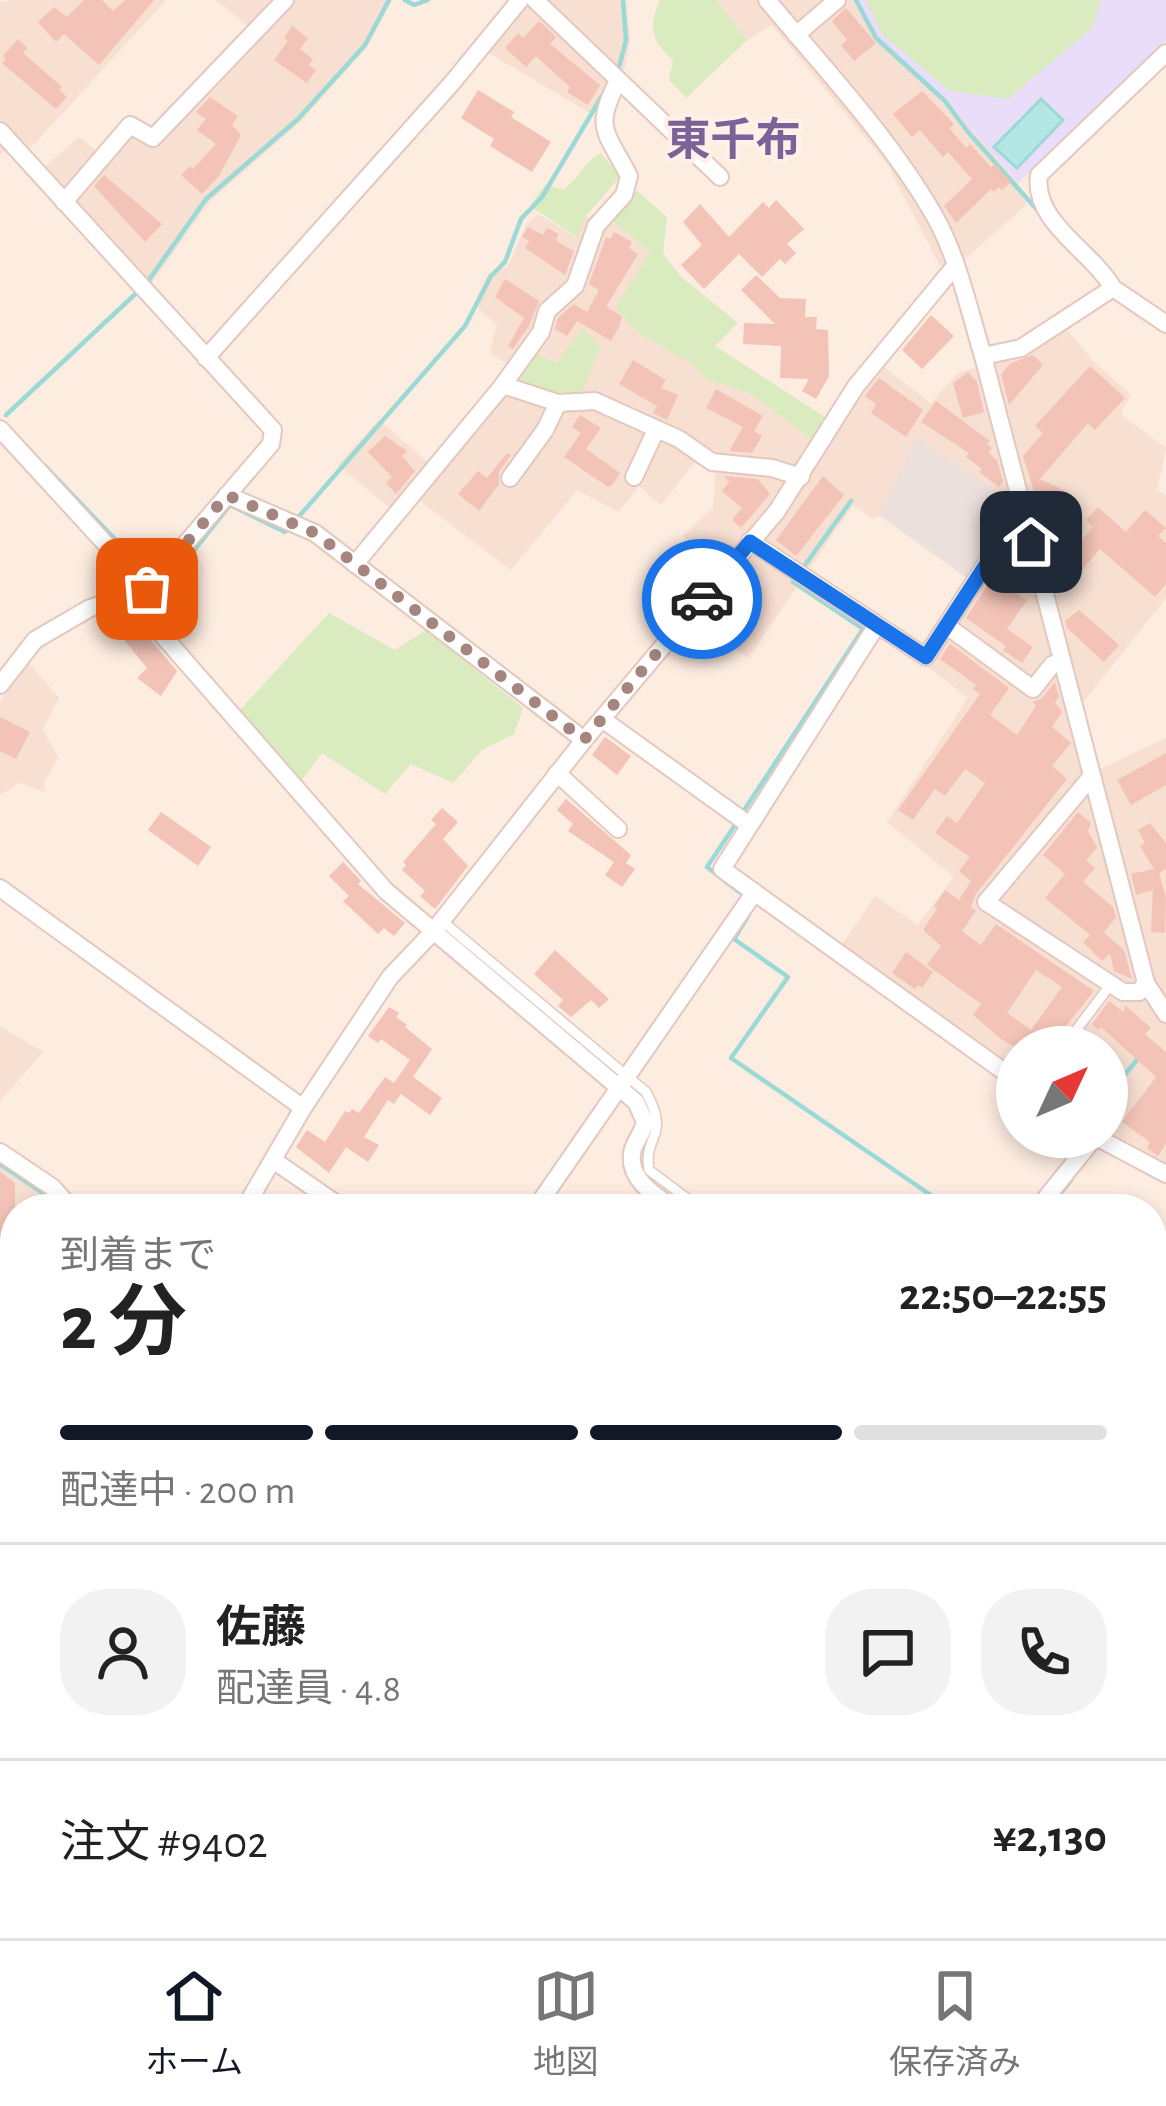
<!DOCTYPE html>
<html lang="ja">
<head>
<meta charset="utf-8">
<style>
	body { margin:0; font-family:"Alegreya Sans","Noto Sans JP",sans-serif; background:#f2f2f2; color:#222; height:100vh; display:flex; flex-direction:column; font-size:45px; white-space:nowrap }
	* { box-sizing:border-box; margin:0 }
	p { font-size:39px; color:#767676 }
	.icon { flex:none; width:66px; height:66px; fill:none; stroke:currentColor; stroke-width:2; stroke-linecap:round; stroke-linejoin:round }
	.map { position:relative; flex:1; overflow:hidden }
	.drawer { position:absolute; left:0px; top:1194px; width:1167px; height:744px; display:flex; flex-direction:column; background:#fff; border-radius:48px 48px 0 0; box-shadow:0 6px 18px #0003 }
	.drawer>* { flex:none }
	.needle { width:78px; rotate:46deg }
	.tools { position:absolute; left:996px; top:1026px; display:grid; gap:24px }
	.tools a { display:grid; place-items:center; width:132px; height:132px; border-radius:50%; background:#fff; box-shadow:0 6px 18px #0003; font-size:60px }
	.pin { position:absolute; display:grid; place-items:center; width:102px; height:102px; color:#fff; margin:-51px; border-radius:24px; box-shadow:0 6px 18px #0006 }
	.courier { position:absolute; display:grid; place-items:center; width:120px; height:120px; margin:-60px; border:9px solid #1a73e8; border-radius:50%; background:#fff; color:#222; box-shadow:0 3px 15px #0007 }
	.summary em { font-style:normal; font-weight:700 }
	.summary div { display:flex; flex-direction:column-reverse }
	.summary { display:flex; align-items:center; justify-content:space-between; height:204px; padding:0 60px }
	h1 { font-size:78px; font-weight:700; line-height:90px }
	.bar { display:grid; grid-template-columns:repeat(4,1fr); gap:18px 12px; align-content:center; height:144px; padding:0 60px }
	.bar i { height:15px; border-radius:9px; background:#e0e0e0 }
	.bar .current { background:#111827 }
	.bar p { grid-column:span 4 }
	.line { display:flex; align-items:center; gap:30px; padding:0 60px; border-top:3px solid #e0e0e0 }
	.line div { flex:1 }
	.round { display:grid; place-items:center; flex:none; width:126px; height:126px; border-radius:48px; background:#f2f2f2 }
	.dock { display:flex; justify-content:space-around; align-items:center; height:168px; border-top:3px solid #e0e0e0; background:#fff; font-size:33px; color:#767676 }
	.dock a { display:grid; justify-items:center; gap:6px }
	.dock .current { color:#111827 }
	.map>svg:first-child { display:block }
	.residential { fill:#f7dfd1 }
	.industrial { fill:#ebe0dc }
	.education { fill:#e9ddf9 }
	.green { fill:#d9ebbf }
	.water { fill:#b4e7e4; stroke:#9ad9d6; stroke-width:3 }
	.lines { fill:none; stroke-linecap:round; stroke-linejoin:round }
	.stream { stroke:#9ad9d6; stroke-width:4.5 }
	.building { fill:#f3c3b7; fill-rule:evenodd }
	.service-casing { stroke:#e3c8bf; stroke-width:12 }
	.minor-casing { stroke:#e3c8bf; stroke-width:20 }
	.service { stroke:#fff; stroke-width:9 }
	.minor { stroke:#fff; stroke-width:16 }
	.done { stroke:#a5857d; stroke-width:12; stroke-dasharray:0 21.6 }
	.route { stroke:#1a73e8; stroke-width:15 }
	.labels { text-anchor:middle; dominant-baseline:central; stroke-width:9; stroke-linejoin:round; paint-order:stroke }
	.neighbourhood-label { font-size:45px; font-weight:bold; fill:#7b6299; stroke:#fff1e7 }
</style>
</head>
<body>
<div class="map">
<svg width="1166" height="1938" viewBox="0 0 1166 1938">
	<rect width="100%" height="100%" fill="#fdece0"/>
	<g class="residential">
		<path d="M11,0H166L26,153L7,147L0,155V2Z"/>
		<path d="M216,0H392L367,47L301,121L210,201L148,288L41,170L79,137L98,152L129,119L151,132L250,28Z"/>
		<path d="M532,0H626L630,39L623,76L590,113L487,52Z"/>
		<path d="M716,0H858L877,37L946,100L1018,183L1026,205L964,260L940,266L887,164L772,25L747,40Z"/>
		<path d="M538,214L576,237L585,217L612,220L650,252L615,308L641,335L691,363L705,378L751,394L811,439L851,378L881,365L931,403L958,373L1030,352L1064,327L1096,364L1131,395L1120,414L1166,448L1157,489L1166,496V598L1080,706L1098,770L1166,738V1171L1107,1137V1047H1017V1075L840,948L875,896L918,925L954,877L887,822L968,698L922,662L924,650L986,549L1017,522L916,438L880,516L873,519L853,505L748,658L695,618L718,563L683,536L713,507L716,471L699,457L661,505L639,486L619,512L577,490L511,570L416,498L392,510L338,465L379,420L430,464L510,366L490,352L497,325L474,304L488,274L508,266L526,225Z"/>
		<path d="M29,663L59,698L43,730L58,757L44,783L45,792L20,783L0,795V702Z"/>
		<path d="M0,1026L43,1052L0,1101Z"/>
		<path d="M0,1145L59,1183L83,1209H15V1354L0,1343Z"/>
	</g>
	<path class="industrial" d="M916,437L1014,503L1017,522L986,549L967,578L880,516Z"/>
	<path class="education" d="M858,0H1166V40L1018,183L946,100L877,37Z"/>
	<g class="green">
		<path d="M660,0H716L747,40L686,98L669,80L673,60C651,41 648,27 660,0Z"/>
		<path d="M866,0H1101L1092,28L1008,99L950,91L882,34Z"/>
		<path d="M601,153L620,177L585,217L577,237L530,206L546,184L563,190C580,178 583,162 601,153Z"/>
		<path d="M636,190L667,217L663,253L680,276L738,323L715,346L825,417L811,439L751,394L705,378L691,363L641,335L615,308L650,252L612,220Z"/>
		<path d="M583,328L600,348L581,394L536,392L516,380L534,354L557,363Z"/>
		<path d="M329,613L395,650L426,630L523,708L514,734L482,750L453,783L411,764L385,794L322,753L301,781L240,710Z"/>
	</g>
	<path class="water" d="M1041,99L1063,120L1017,168L994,147Z"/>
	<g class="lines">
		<g class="stream">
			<path d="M405,0L414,5L428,0"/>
			<path d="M856,0L876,38L945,101L968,132L1039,212"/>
			<path d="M618,71L626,40L623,0"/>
			<path d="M6,415L146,284L206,199L298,119L365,45L389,0"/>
			<path d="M45,466L149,575"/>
			<path d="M295,521L465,326L491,276L505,262L521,219L542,197L602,96"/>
			<path d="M805,565L851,501"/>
			<path d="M163,585L150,601L170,632"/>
			<path d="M165,587L230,505L285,532L288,529"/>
			<path d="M103,612L133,605"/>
			<path d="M743,812L863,629L793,582"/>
			<path d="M735,825L707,867L743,895"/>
			<path d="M748,916L734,939L788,977L731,1058L951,1209"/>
			<path d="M1107,1097L1140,1056"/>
			<path d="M0,1164L44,1194L55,1209"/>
			<path d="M1048,1209L1071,1180"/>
			<path d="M1152,1362L1166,1372"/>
			<path d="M1,1662L10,1649L8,1636L15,1625"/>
		</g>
	</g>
	<g class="building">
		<path d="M84,0H102L113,11L125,0H154L99,65L64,34L56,42L38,22L54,7L67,17Z"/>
		<path d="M846,8L876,43L854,61L841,45L847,40L832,21Z"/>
		<path d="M539,21L556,37L550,44L600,85L588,105L567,92L570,87L536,56L526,67L505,48L518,33L523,38Z"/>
		<path d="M292,26L308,38L300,49L313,59L309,65L316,70L307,83L274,60L288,41L284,38Z"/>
		<path d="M18,39L27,48L23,53L62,87L59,90L67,97L56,109L2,63L6,59L3,56Z"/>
		<path d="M478,90L514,112L511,117L551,142L532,172L490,146L494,139L461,118Z"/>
		<path d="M922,91L954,124L949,128L966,148L970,144L991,167L995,164L1011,182L1002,190L999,187L994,192L991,189L956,223L944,206L972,179L948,152L943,157L920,130L912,137L893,114Z"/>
		<path d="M210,97L238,116L232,125L241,135L219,176L202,194L181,175L190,166L193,169L216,144L197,130L206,119L196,112Z"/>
		<path d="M104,175L162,224L145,242L94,186Z"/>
		<path d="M776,200L804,229L787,244L796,253L785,264L780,259L762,277L739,254L704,289L681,265L702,245L683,222L700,204L729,237L763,202L769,208Z"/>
		<path d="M528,227L543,235L547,228L559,234L556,239L559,243L574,251L565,275L525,248L529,241L522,237Z"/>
		<path d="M614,232L632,242L629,248L638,254L606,307L622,316L619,327L611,341L577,321L567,336L555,329L558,318L574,304L587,312L599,290L589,284L606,237L610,239Z"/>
		<path d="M756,275L780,298L806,299L805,317H817L816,329L828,330L829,376L816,399L802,391L809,379L780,378L781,346L743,344L744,323L775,324L741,290Z"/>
		<path d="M505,279L539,301L529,326L513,349L508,346L524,318L495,297Z"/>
		<path d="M931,315L954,336L922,369L902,350Z"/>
		<path d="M1033,355L1043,365L1009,405L1001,374L1011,363Z"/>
		<path d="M633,360L666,380L661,388L678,395L667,420L653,413L657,406L619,384Z"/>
		<path d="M1090,366L1125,398L1095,430L1088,423L1040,479L1068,492L1061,509L1036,497L1023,456L1043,433L1035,426Z"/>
		<path d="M968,372L977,382L984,412L963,418L953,383Z"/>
		<path d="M879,378L923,410L906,437L871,413L876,404L865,396Z"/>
		<path d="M716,389L763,416L754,431L762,436L752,453L729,451L743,427L706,408Z"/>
		<path d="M936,401L990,441L987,444L992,448L988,453L997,460L1003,482L999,487L979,472L982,469L966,457L969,453L921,422Z"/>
		<path d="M580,415L601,428L586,449L620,473L612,485L608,487L564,457L581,433L572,427Z"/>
		<path d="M385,436L407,451L402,456L415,471L396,494L386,483L392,477L368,452Z"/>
		<path d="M507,453L511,455L499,472V484L479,511L458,494L478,471L487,478Z"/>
		<path d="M724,476L758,479L770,494L741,528L732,520L742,508L722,491L729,482Z"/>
		<path d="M823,476L844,495L796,556L776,540Z"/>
		<path d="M1098,507L1126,532L1145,510L1166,528L1158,536L1166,543V584L1155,597L1100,549L1081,571L1066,559L1093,527L1086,520Z"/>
		<path d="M1003,561L1020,575L1015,592L1027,600L1007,629L1033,647L1022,663L1003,650L1006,646L966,618Z"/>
		<path d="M1079,610L1119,645L1104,662L1067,628L1065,621Z"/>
		<path d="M130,616L177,671L161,696L137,678L147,668L116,630Z"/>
		<path d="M950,644L1009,688L990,715L1017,735L1036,706L1033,702L1042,698L1055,682L1059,697L1055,702L1062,712L1052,727L1071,743L1052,766L1067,779L976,894L971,907L976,911L962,931L981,945L996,924L1094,991L1049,1047H1014L1001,1039L973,1015L981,1004L927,965L941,946L923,930L937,909L934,906L945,890L959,900L971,881L959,871L970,857L935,833L947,816L957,823L985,783L965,769L945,796L935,789L913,820L898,810L980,694L973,689L976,685L940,659ZM1036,970L1062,987L1031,1030L1007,1013Z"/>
		<path d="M0,717L30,732L16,759L0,751Z"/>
		<path d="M605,737L631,756L617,775L592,755Z"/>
		<path d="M1166,753V785L1131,805L1117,780Z"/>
		<path d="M566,799L631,855L626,863L635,869L622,887L605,875L614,862L568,831L573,824L557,810Z"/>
		<path d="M442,808L458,822L443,839L468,866L435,909L420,896L425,891L402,870L406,865L403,862L436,824L431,820Z"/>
		<path d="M161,812L211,847L198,866L148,830Z"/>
		<path d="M1078,812L1091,823L1088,832L1097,847L1086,861L1095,868L1083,882L1113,907L1116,917L1104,933L1124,950L1132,979L1114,971L1110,954L1102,961L1083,942L1090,935L1045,898L1065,874L1043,855Z"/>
		<path d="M1150,823L1166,843V869L1159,873L1166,898L1165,933L1151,932L1153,890L1136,895L1131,874L1154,869L1140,846L1145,843L1138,830Z"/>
		<path d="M343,862L361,881L358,884L405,923L394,936L384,928L378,934L343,901L349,896L329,876Z"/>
		<path d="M555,950L609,999L599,1008L591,1000L571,1017L558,1006L563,1000L534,974Z"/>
		<path d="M906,952L933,972L922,988L918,985L915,989L892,973Z"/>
		<path d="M1109,1001L1124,1012L1125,1005L1151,1028L1145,1034L1166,1052V1144L1158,1156L1147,1148L1150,1142L1122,1122L1156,1077L1101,1027L1098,1030L1092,1024Z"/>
		<path d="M389,1007L399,1013L396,1017L407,1025L405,1027L432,1049L413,1077L442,1098L430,1115L401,1094L394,1104L388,1100L364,1137L379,1145L368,1162L346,1147L329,1173L296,1147L307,1130L325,1142L345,1111L349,1113L352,1109L359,1113L385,1077L394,1083L410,1060L381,1039L378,1043L368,1036Z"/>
		<path d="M0,1172L15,1183V1248L10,1244L0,1258Z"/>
	</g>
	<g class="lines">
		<g class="service-casing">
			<g id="service">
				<path d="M441,920L646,1092C671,1138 643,1134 649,1170L701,1209"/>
				<path d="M1095,1047L1077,1029L1111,984"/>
				<path d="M1152,1663L1166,1674"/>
			</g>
		</g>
		<g class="minor-casing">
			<g id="minor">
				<path d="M535,0L720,177"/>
				<path d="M767,0C824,68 889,137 934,215C958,257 969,310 983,356L1146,983L1166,1014"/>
				<path d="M796,35L837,0"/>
				<path d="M0,131L273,430L271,444L147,589L90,608L35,640L0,685"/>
				<path d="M64,202L130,125L153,138L285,0"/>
				<path d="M1113,288C1092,251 1032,222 1039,175L1166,53"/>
				<path d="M983,356L1021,348L1113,288L1166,324"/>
				<path d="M206,358L452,83L520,0"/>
				<path d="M503,385L558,403L595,401L679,439L712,462L772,468L801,477"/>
				<path d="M0,429L147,589"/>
				<path d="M634,477L656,430"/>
				<path d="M510,478L545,430L558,403"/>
				<path d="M227,495L315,533L584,740"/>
				<path d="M750,541L926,657L993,553L1027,526"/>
				<path d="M355,564L503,385L541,332L547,311L575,286L596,226L624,195L629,176C606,131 593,129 618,81"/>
				<path d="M136,594L143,613L386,891L636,1102L645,1122C643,1132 636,1140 633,1149C625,1178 655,1196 675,1209"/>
				<path d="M877,625L722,869L1017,1081"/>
				<path d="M947,626L1033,689L1052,665L1062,661"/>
				<path d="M602,719L748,824"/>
				<path d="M557,773L618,829"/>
				<path d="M1092,776L986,902L1123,992H1139L1146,983"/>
				<path d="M0,888L303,1108"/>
				<path d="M1096,1137L1166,1174"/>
				<path d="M0,1152L52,1187L72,1209"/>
				<path d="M273,1160L344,1209"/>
				<path d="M244,1209L303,1108L390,977L432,933L584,740L777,511L856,386L955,266"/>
				<path d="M535,1209L754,893"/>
				<path d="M1037,1209L1095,1137"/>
				<path d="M0,1352L15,1362"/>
				<path d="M1152,1487L1166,1467"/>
				<path d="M0,1627L15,1605"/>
				<path d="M1152,1644L1166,1654"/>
				<path d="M0,1664L15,1674"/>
				<path d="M388,1923L410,1938"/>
				<path d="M1149,1923L1166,1935"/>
				<path d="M521,1938L531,1923"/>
			</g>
		</g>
		<use href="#service" class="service"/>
		<use href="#minor" class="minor"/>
	</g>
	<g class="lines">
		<path class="done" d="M147,589L227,495L315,533L584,740L702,599"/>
		<path class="route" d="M702,599L750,542L926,657L993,554L1027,526L1031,542"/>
	</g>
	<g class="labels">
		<g class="neighbourhood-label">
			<text x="733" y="141">東千布</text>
		</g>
	</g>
</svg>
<div class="tools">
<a><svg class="needle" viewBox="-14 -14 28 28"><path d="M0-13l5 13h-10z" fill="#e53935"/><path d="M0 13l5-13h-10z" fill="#767676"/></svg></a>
</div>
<div class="pin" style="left:147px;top:589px;background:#ea580c"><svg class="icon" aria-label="bag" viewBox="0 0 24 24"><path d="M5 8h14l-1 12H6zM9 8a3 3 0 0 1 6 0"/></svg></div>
<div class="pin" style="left:1031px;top:542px;background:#1f2937"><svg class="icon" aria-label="home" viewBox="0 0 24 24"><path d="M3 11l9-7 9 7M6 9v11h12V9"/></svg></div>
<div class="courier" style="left:702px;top:599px"><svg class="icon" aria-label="car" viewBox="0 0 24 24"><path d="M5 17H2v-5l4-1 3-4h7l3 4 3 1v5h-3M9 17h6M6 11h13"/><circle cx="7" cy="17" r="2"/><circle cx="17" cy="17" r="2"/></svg></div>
<section class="drawer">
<div class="summary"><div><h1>2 分</h1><p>到着まで</p></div><em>22:50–22:55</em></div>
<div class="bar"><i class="current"></i><i class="current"></i><i class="current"></i><i></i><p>配達中 · 200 m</p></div>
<div class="line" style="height:216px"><a class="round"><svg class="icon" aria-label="person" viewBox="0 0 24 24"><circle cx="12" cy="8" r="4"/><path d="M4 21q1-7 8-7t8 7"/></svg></a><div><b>佐藤</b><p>配達員 · 4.8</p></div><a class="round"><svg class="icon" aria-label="chat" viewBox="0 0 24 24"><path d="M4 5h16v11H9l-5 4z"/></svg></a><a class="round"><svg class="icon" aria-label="phone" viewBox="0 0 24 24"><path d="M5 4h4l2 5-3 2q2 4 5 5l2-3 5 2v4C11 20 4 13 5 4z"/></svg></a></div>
<div class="line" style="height:156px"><div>注文 #9402</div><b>¥2,130</b></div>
</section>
</div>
<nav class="dock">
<a class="current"><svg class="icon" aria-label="home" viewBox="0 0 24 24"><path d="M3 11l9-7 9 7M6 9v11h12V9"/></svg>ホーム</a>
<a><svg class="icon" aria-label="map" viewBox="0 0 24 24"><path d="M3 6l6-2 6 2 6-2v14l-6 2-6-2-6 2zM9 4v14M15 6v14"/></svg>地図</a>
<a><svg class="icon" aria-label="saved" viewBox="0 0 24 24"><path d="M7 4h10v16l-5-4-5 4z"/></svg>保存済み</a>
</nav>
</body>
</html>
